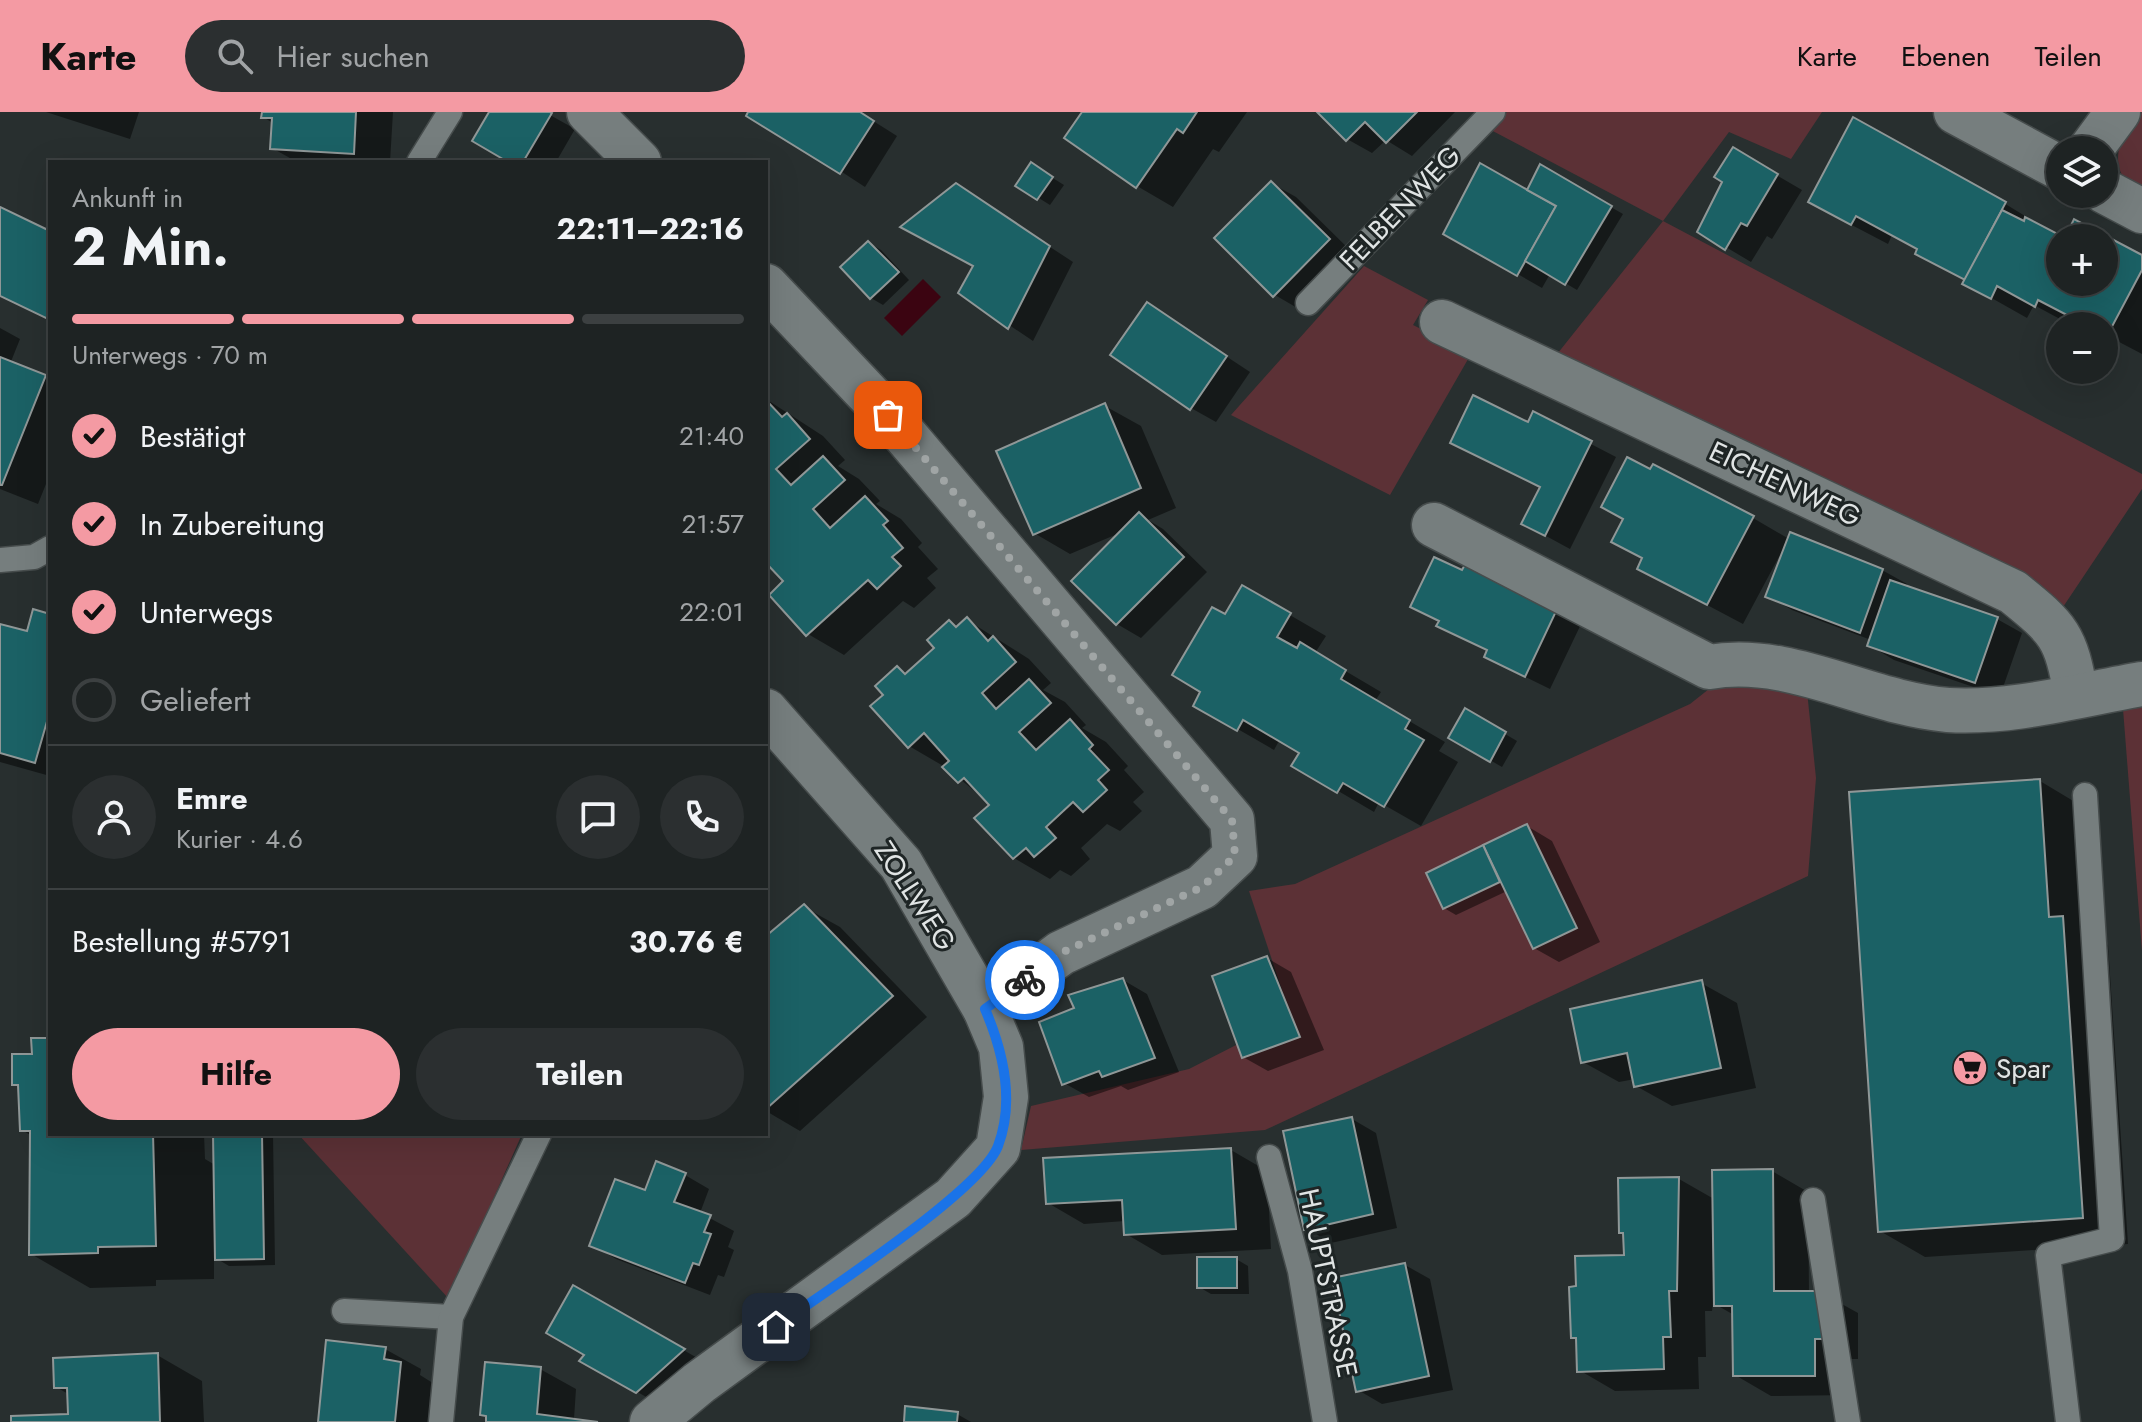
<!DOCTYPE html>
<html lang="de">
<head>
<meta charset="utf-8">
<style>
	body { margin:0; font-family:Jost,sans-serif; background:#2b2f30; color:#f1f3f6; height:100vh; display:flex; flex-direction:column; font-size:30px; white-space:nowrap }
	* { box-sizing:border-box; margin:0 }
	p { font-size:26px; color:#a1a4a6 }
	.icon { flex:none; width:44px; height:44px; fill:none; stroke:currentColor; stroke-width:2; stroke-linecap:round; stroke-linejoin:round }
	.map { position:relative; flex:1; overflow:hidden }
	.sheet { position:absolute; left:48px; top:48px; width:720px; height:976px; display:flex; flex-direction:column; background:#1e2323; border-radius:0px; box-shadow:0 8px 32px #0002,0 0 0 2px #3c4041 }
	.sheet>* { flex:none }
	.buttons { position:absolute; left:2046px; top:24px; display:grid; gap:16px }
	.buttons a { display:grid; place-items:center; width:72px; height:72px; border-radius:50%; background:#1e2323; box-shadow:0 8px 32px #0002,0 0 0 2px #3c4041; font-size:40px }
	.pin { position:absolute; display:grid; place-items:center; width:68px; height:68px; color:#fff; margin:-34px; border-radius:16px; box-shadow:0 4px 12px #0006 }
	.courier { position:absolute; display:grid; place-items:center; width:80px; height:80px; margin:-40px; border:6px solid #1a73e8; border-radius:50%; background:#fff; color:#222; box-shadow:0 2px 10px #0007 }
	.summary em { font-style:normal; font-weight:700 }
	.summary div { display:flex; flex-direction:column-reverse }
	.summary { display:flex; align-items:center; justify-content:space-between; height:136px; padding:0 24px }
	h1 { font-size:52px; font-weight:700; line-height:60px }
	.bar { display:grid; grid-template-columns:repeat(4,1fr); gap:12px 8px; align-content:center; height:96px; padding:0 24px }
	.bar i { height:10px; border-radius:6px; background:#3c4041 }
	.bar .active { background:#f49aa3 }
	.bar p { grid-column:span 4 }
	.line { display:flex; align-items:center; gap:20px; padding:0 24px; border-top:2px solid #3c4041 }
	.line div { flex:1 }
	.round { display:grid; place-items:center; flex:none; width:84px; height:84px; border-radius:42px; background:#2b2f30 }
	ol { padding:0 24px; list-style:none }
	li { display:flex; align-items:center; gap:24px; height:88px }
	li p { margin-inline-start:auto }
	li .icon { padding:8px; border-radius:50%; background:#f49aa3; color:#111; stroke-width:4 }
	li:last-child { color:#a1a4a6 }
	li i { width:44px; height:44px; border:4px solid #3c4041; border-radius:50% }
	.primary-button { display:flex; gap:16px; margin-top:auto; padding:16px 24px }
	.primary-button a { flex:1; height:92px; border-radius:48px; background:#f49aa3; color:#111; font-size:32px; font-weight:700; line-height:92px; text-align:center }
	.primary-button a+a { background:#2b2f30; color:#f1f3f6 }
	header { display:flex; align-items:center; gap:48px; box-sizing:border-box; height:112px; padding:0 40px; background:#f49aa3; color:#111 }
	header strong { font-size:38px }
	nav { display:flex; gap:44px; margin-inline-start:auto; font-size:28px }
	.search { width:560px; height:72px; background:#2b2f30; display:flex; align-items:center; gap:20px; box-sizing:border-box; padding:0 28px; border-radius:44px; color:#a1a4a6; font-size:30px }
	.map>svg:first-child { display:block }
	.green { fill:#5c3136 }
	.water { fill:#3b0411 }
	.shadow { fill:#0007 }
	.building { fill:#1b6165; stroke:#8f9797; stroke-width:2; fill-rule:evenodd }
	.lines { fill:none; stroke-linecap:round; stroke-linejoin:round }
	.lane-casing { stroke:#464c4c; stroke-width:27 }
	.street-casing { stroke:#464c4c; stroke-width:47 }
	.lane { stroke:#767e7e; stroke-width:24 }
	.street { stroke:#767e7e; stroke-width:44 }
	.done { stroke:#a0a5a5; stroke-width:8; stroke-dasharray:0 14.4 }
	.route { stroke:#1a73e8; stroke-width:10 }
	.labels { text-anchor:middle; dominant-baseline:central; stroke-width:6; stroke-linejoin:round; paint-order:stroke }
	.street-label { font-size:28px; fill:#e0e4e4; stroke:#1e2525 }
	.poi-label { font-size:28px; fill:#e0e4e4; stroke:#1e2525; text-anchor:start }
</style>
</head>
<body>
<header>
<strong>Karte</strong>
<div class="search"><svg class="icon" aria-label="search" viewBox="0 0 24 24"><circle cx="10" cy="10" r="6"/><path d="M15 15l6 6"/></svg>Hier suchen</div>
<nav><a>Karte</a><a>Ebenen</a><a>Teilen</a></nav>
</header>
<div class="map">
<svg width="2142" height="1310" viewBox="0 0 2142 1310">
	<rect width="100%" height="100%" fill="#282f2f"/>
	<g class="green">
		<path d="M1507,0H1822L1791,47L1729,20L1663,109L2142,362V377L2059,501L1550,251L1663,109L1489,17Z"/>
		<path d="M2137,0H2142V82C2105,62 2117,27 2137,0Z"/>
		<path d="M1364,154L1428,188L1413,213L1471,242L1390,383L1231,303Z"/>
		<path d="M1728,562L1807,579L1816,666L1808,764L1265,1018L1021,1038L1031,994L1189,957L1291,905L1249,779L1295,772L1690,592Z"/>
		<path d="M2142,593V839L2123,597Z"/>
		<path d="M298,1022H522L449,1187Z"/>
	</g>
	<path class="water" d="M923,167L941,185L902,224L884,206Z"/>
	<g class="shadow">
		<path d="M46,0H139L130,27Z"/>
		<path d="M264,0H393L390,50H297L272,36L273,11L263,5Z"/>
		<path d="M491,0H552L550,3L575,17L556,50H512Z"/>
		<path d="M750,0H859L897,24L865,75Z"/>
		<path d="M1085,0H1247L1219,40L1213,37L1173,95L1137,74Z"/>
		<path d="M1320,0H1455L1412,44L1386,28L1372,41L1347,27Z"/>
		<path d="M1853,8L1963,66L2061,126L2060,170H2104V126H2067L2075,110L2142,145V242L2104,222V214H2088L2074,207L2071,213L2034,193L2027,206L1965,171L1967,169L1892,123L1888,132L1846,110Z"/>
		<path d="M1733,38L1802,78L1772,127L1767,124L1751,150L1699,119L1724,70Z"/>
		<path d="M1541,55L1623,102L1577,178L1550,162L1542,176L1446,121L1528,80Z"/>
		<path d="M1043,60L1064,73L1050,93L1018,73Z"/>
		<path d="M1271,71L1296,85L1354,142L1299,197L1275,183Z"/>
		<path d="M957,74L1073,150L1033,229L960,180L975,154Z"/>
		<path d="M0,98L50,121V209L0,185Z"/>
		<path d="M869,131L881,138L909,168L883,193L871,186Z"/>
		<path d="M1147,192L1250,260L1216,310L1191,296Z"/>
		<path d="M0,216L20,227L10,252L50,268V362L38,392L0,377Z"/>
		<path d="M766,287L823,324L845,348L838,354L859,367L880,389L876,392L901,407L922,431L918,435L938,457L927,466L936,476L914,496L903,489L844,543L808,522L786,469L766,448Z"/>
		<path d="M1105,294L1141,314L1176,396L1148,408L1163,417L1207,460L1141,526L1117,512L1122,420L1070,442L1034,421Z"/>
		<path d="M1533,302L1616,345L1570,437L1524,412L1542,376L1529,313Z"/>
		<path d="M1753,406L1789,427L1882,458L1907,472L1906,475L1997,507L2022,521L2000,584L1894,548L1869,533L1871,528L1792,498L1768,484L1781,441L1743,512L1675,476Z"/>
		<path d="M1435,447L1583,508L1550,577L1511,558L1489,540L1439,513L1440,510L1412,494Z"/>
		<path d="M1243,476L1326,524L1315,541L1381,580L1375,589L1445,630L1439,639L1458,650L1421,714L1379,690L1374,700L1294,653L1302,640L1280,627L1274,638L1196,593L1203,579L1226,505Z"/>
		<path d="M50,504V664L0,650V514L29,522Z"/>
		<path d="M967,508L1029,547L1051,571L1043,578L1065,590L1086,613L1082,616L1106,630L1128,654L1124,658L1144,680L1133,690L1142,699L1120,719L1107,712L1081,736L1090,747L1071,764L1060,758L1050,767L1014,746L992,693L945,655L909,634L885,583L898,556L908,562L937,536L949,510L958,516Z"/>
		<path d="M1466,599L1517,629L1502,655L1450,625Z"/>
		<path d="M2040,669L2085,696L2093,824L2108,833L2128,1132L1925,1145L1880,1119Z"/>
		<path d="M1527,714L1552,729L1600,830L1559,850L1534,836L1507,779L1456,803L1444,796L1429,762Z"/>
		<path d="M804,795L840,815L927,905L800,1019L766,999V827Z"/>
		<path d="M1267,846L1291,860L1324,938L1268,959L1243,945Z"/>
		<path d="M1123,868L1147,882L1179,960L1128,978L1121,974L1089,985L1064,971L1076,898Z"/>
		<path d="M1701,871L1737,891L1756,976L1672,994L1636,974L1635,967L1619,970L1583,950Z"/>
		<path d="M50,928V1022H204L205,1047L215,1053V1022H273L275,1153L229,1154L214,1145V1167L156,1168V1174L90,1176L31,1142L32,1024L22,1018L20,975L14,971Z"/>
		<path d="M1352,1007L1376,1021L1397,1116L1331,1131L1306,1116Z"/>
		<path d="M1231,1038L1267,1059L1271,1137L1162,1143L1126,1122L1125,1109L1084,1112L1048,1091Z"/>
		<path d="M1772,1059L1808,1080L1809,1181H1822L1858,1201V1247H1850V1283L1771,1284L1735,1263L1734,1203L1713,1191L1712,1199H1705L1706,1245H1698L1699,1277L1615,1279L1579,1258L1578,1228L1573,1225L1578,1176L1626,1145L1679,1067L1714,1087Z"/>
		<path d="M685,1063L709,1077L700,1101L734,1119L728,1135L734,1138L724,1165L718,1163L710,1183L616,1147L592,1133Z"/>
		<path d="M1236,1147L1248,1154L1249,1182H1211L1199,1175Z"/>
		<path d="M1405,1153L1430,1167L1453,1278L1382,1292L1358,1278Z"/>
		<path d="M574,1176L708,1252L662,1294L606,1262L586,1242Z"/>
		<path d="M385,1237L421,1257L420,1263L436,1273L432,1310H320Z"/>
		<path d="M157,1243L202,1269L204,1310H13L71,1304L70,1283L56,1275Z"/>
		<path d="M540,1257L576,1277L574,1307L598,1310H488V1305L482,1302Z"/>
		<path d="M957,1302L971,1310H906Z"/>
	</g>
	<g class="building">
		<path d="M262,0H356L354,42L270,37L272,6H261Z"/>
		<path d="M489,0H550L552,1L523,50H508L472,29Z"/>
		<path d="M748,0H860L874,9L840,62L746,4Z"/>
		<path d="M1082,0H1197L1183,21L1177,17L1136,76L1064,26Z"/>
		<path d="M1317,0H1417L1386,31L1365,10L1346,29Z"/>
		<path d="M1853,5L2006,90L1965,168L1915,142L1917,137L1856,104L1851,113L1808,90Z"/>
		<path d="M1733,35L1778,62L1747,114L1741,111L1725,138L1697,120L1722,70L1714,65Z"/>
		<path d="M1031,50L1053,65L1037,88L1015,74Z"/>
		<path d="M1480,51L1556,94L1517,164L1443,122Z"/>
		<path d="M1540,52L1612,94L1565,173L1525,149L1556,94L1527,78Z"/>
		<path d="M1271,69L1330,127L1273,185L1214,126Z"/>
		<path d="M956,71L1050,134L1008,217L958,181L973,154L900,115Z"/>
		<path d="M0,95L50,119V208L0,184Z"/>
		<path d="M2002,98L2024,109L2025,105L2065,126L2074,107L2142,143V158L2107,224L2104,214H2088L2038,188L2035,195L1997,174L1991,187L1962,172ZM2060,126H2104V170H2060Z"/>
		<path d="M868,129L899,160L870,187L840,155Z"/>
		<path d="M1147,190L1227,244L1190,298L1110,243Z"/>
		<path d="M0,245L46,263L2,373H0Z"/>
		<path d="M1473,283L1528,310L1533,299L1592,329L1545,424L1521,412L1540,375L1450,331Z"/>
		<path d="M766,288L782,305L787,301L810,327L776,357L791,373L823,344L845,368L813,397L830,416L865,384L888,409L883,413L903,436L892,445L901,454L877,477L868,468L806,524L769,483L783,469L766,451Z"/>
		<path d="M1105,291L1141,376L1033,423L996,339Z"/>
		<path d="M1627,345L1650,357L1653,352L1754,404L1707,493L1637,457L1642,446L1611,430L1623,407L1601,395Z"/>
		<path d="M1139,400L1184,445L1116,513L1071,469Z"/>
		<path d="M1790,420L1883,457L1860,521L1765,485Z"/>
		<path d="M1434,445L1462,458L1467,449L1559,493L1525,565L1484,545L1487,538L1436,514L1439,509L1410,495Z"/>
		<path d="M1890,468L1998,505L1975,571L1867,534Z"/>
		<path d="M1242,473L1291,501L1277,525L1297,536L1300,530L1346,558L1341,567L1410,608L1405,617L1424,628L1384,695L1343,671L1337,681L1291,654L1299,641L1243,608L1237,619L1193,594L1200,580L1172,563L1212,495L1225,502Z"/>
		<path d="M33,497L50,502V599L35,651L0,641V512L27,519Z"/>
		<path d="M967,505L988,529L993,524L1016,550L982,581L996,597L1029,567L1051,591L1019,620L1036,638L1070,607L1093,633L1089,637L1109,658L1098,668L1107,678L1083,700L1073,690L1046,715L1056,726L1034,745L1026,736L1013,747L974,706L989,693L964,666L958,671L942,655L949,649L924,621L908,636L870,594L883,583L875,574L897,554L905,562L934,536L927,528L949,508L956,515Z"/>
		<path d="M1465,596L1506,620L1490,650L1448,626Z"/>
		<path d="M2040,667L2049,805L2063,804L2083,1106L1878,1120L1849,680Z"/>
		<path d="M1527,712L1577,816L1533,837L1483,733Z"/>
		<path d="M1483,733L1500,770L1443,797L1426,761Z"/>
		<path d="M804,792L893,884L766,997V824Z"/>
		<path d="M1267,844L1300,925L1242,946L1212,864Z"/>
		<path d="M1123,866L1155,946L1102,965L1099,959L1062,973L1039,910L1074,896L1068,883Z"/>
		<path d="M1702,868L1721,956L1634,975L1627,941L1581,951L1570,897Z"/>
		<path d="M31,926H50V1022H153L156,1134L98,1135V1141L29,1143L30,1019H20L18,973H12V942H32Z"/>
		<path d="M1352,1005L1373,1102L1304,1118L1283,1019Z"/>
		<path d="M213,1022H262L264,1147L215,1148Z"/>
		<path d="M1231,1036L1236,1117L1124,1123L1122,1088L1046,1092L1043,1046Z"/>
		<path d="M656,1049L686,1061L674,1090L711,1103L704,1120L711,1122L699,1153L693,1151L685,1171L589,1134L615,1067L645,1078Z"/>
		<path d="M1773,1057L1774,1179H1822L1823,1227H1815V1264H1733L1732,1194H1714L1712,1058Z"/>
		<path d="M1679,1065L1677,1179H1669L1671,1225H1663L1664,1257L1577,1260L1576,1226H1571L1569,1175L1576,1174L1575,1144L1624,1143L1623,1121H1619L1618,1066Z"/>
		<rect x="1197" y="1145" width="40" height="31"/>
		<path d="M1405,1151L1429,1264L1356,1280L1332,1166Z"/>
		<path d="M573,1173L685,1237L636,1281L579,1249L584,1243L546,1221Z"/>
		<path d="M326,1228L386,1235L384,1247L401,1250L395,1310H318Z"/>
		<path d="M158,1241L160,1310H11V1304L68,1302L67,1276H54L53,1246Z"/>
		<path d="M485,1250L541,1255L537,1302L598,1310H486V1304L480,1303Z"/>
		<path d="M905,1294L958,1300L957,1310H904Z"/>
	</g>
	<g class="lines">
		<g class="lane-casing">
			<g id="lane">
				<path d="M419,50L450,0"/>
				<path d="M1308,191L1493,0"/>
				<path d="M0,448L34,445L50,436"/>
				<path d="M1269,1045L1300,1159L1325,1310"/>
				<path d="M1813,1088L1848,1310"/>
				<path d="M344,1199L451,1205"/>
				<path d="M441,1310L451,1205L539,1022"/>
				<path d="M2068,1310L2048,1143L2112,1127L2085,683"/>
			</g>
		</g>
		<g class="street-casing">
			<g id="street">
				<path d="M589,0L639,50"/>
				<path d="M1956,0L2060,56"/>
				<path d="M2090,38L2118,0"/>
				<path d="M2104,79L2142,99"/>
				<path d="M766,174L888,303L1232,708L1235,744L1202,775L1061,841L985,897"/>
				<path d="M1442,210L2013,480C2059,517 2066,524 2076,583"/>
				<path d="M1434,413L1709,555C1792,541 1865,591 1948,598C2012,602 2079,583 2142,572"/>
				<path d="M652,1310L699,1271L953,1086L998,1036L1006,985L1001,935L985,897L901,752L766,599"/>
			</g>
		</g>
		<use href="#lane" class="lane"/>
		<use href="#street" class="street"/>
	</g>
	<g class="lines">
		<path class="done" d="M888,303L1232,708L1235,744L1202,775L1061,841L1025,868"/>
		<path class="route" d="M776,1215C821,1182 981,1079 998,1034C1015,989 1003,939 985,897L1025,868"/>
	</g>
	<defs>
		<g id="supermarket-disc" transform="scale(1.8)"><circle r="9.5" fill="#f49aa3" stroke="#1e2525"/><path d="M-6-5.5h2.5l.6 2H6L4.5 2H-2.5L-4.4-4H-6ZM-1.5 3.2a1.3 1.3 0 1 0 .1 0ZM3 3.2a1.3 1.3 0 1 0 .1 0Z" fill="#111"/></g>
	</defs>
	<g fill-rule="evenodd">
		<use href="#supermarket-disc" x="1970" y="956"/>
	</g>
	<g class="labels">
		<g class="street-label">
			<text transform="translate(1400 96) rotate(-46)">FELBENWEG</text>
			<text transform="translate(1785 372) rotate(25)">EICHENWEG</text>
			<text transform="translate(915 784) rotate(57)">ZOLLWEG</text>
			<text transform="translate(1328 1171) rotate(78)">HAUPTSTRASSE</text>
		</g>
		<g class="poi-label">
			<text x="1996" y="956">Spar</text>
		</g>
	</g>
</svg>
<div class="buttons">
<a><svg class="icon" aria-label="layers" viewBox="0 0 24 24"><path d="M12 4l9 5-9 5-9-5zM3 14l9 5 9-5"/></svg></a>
<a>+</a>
<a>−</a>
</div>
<div class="pin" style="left:888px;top:303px;background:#ea580c"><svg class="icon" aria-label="bag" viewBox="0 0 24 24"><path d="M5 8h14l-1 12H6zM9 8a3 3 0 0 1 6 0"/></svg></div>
<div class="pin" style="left:776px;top:1215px;background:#1f2937"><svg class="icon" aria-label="home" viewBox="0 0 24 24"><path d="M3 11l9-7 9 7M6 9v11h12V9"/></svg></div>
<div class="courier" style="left:1025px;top:868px"><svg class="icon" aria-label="bike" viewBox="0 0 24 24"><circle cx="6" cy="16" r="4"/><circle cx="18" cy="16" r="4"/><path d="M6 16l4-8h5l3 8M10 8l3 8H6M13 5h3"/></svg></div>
<section class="sheet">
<div class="summary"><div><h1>2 Min.</h1><p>Ankunft in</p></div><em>22:11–22:16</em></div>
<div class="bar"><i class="active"></i><i class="active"></i><i class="active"></i><i></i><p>Unterwegs · 70 m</p></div>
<ol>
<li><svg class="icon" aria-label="check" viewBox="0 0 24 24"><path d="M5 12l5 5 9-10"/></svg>Bestätigt<p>21:40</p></li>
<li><svg class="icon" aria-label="check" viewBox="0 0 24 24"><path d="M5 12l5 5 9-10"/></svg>In Zubereitung<p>21:57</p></li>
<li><svg class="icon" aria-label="check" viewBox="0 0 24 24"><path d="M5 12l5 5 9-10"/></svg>Unterwegs<p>22:01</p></li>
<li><i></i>Geliefert</li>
</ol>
<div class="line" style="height:144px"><a class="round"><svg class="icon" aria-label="person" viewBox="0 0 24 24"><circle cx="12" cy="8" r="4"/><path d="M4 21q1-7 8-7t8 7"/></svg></a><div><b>Emre</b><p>Kurier · 4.6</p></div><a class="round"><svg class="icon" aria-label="chat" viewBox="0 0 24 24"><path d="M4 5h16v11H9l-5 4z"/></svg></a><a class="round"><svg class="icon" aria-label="phone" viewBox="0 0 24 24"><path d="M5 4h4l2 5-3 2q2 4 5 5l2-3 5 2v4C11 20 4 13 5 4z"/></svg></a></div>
<div class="line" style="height:104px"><div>Bestellung #5791</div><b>30.76 €</b></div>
<div class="primary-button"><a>Hilfe</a><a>Teilen</a></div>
</section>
</div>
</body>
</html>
